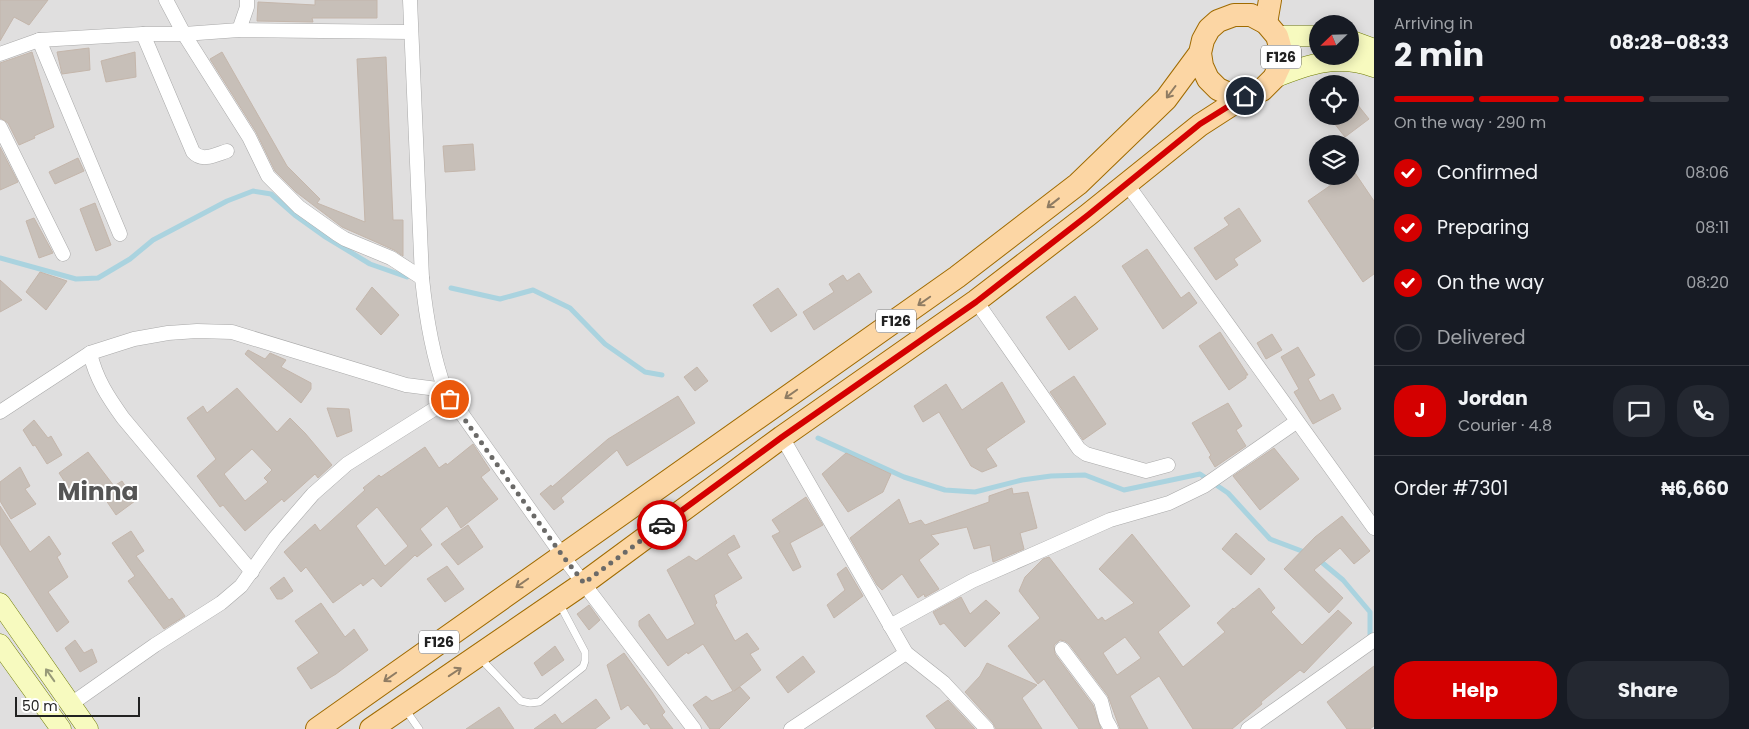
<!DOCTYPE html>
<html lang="en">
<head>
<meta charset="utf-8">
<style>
	body { margin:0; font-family:Poppins,sans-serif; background:#242831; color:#f1f3f6; height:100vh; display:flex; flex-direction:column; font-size:19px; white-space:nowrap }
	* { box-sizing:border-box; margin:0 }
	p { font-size:16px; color:#9ea1a6 }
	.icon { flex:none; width:28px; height:28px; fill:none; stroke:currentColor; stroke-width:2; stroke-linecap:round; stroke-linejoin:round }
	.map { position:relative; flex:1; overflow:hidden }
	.details { display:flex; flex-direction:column; background:#171b24; width:375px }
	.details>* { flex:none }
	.needle { width:32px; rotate:247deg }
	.tools { position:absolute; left:1309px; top:15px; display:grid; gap:10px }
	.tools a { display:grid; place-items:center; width:50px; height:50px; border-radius:50%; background:#171b24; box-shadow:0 2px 12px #0003; font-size:25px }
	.scale { position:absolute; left:15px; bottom:12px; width:125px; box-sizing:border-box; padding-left:5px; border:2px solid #222; border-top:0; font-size:14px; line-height:18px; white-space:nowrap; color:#222; -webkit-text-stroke:4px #fff; paint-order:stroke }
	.pin { position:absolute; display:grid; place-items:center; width:42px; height:42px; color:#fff; margin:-21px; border:2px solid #fff; border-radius:50%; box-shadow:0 1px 5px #0007 }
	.courier { position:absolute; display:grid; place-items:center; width:50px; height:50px; margin:-25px; border:4px solid #d40000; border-radius:50%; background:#fff; color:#222; box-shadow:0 1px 6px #0007 }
	.headline em { font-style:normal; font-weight:700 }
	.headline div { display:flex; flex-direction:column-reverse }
	.headline { display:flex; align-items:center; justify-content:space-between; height:85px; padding:0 20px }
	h1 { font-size:32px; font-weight:700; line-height:38px }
	.bar { display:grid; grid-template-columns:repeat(4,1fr); gap:8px 5px; align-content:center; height:60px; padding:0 20px }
	.bar i { height:6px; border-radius:4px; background:#363941 }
	.bar .on { background:#d40000 }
	.bar p { grid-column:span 4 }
	.line { display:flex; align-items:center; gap:12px; padding:0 20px; border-top:1px solid #363941 }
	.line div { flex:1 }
	.round { display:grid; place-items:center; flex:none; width:52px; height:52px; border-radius:20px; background:#242831 }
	ol { padding:0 20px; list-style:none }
	li { display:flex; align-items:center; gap:15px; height:55px }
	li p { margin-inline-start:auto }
	li .icon { padding:5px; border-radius:50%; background:#d40000; color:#fff; stroke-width:4 }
	li:last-child { color:#9ea1a6 }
	li i { width:28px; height:28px; border:2px solid #363941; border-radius:50% }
	.cta { display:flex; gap:10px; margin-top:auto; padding:10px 20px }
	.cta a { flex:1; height:58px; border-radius:20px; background:#d40000; color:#fff; font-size:20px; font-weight:700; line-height:58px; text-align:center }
	.cta a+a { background:#242831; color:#f1f3f6 }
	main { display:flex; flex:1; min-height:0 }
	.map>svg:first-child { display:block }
	.residential { fill:#e0dfdf; fill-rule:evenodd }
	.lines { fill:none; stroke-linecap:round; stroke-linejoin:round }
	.stream { stroke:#aad3df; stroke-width:5 }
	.building { fill:#c7bfb8; stroke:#c4b6ab; fill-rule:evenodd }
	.lane-casing { stroke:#a9a9a9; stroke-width:8 }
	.street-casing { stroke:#a9a9a9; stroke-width:15 }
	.secondary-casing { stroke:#707d05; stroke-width:21 }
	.primary-casing { stroke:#a06b00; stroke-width:24 }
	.lane { stroke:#fff; stroke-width:7 }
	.street { stroke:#fff; stroke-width:14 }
	.secondary { stroke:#f7fabf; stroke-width:20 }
	.primary { stroke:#fcd6a4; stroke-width:22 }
	.oneway { stroke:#8f7c63 }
	.oneway2 { stroke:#979978 }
	.done { stroke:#6b6a68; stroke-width:5; stroke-dasharray:0 9 }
	.route { stroke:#d40000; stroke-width:6 }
	.labels { text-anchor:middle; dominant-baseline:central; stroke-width:4; stroke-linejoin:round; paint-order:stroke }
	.shield { fill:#fff; stroke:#646464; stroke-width:1 }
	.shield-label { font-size:14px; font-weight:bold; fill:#222 }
	.town-label { font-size:25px; font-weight:bold; fill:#555; stroke:#fff }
</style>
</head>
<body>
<main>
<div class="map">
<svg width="1374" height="729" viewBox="0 0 1374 729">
	<rect width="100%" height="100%" fill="#f2efe9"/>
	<path class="residential" d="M0,0H1374V729H0ZM1318,24H1350V56H1318ZM1318,84H1350V116H1318ZM1318,144H1350V176H1318Z"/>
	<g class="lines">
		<g class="stream">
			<path d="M0,258L76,279L98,278L130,259L153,240L227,201L253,191L271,194L296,216L324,236L370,264L407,277"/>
			<path d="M451,288L500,299L533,290L570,308L605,344L645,372L662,375"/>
			<path d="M818,438L904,477L945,490L975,492L1022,480L1051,476L1085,475L1124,490L1200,474L1228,493L1270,539L1307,553"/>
			<path d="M1319,560L1343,580L1370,612V634"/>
		</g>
	</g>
	<g class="building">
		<path d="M0,0H48L29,25L14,17L0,41Z"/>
		<path d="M315,0H377V18H312L313,22L257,21L258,2L315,5Z"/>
		<path d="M89,48L90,70L62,74L57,52Z"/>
		<path d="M32,52L54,127L34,136L35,138L19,145L8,123L0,118V63Z"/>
		<path d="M135,52L136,77L106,82L101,61Z"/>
		<path d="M222,52L287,166L320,199L317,203L365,222L357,59L386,57L393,220H403V256L394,250L342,227L296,192L275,171L256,132L210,59Z"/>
		<path d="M1357,104L1369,119L1345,137L1334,123L1342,116H1350V110Z"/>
		<path d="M473,144L475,170L445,172L443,146Z"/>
		<path d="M0,147L18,182L0,190Z"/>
		<path d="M78,158L84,171L55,184L49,172Z"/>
		<path d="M1353,170L1374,201V274L1363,282L1308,201L1344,176H1350V172Z"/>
		<path d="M95,203L111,245L96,251L80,209Z"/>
		<path d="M1239,208L1261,241L1234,259L1238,265L1216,280L1194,248L1229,225L1224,218Z"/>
		<path d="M34,218L53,253L39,258L26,221Z"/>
		<path d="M1147,249L1181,298L1189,292L1197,303L1163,329L1122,266Z"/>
		<path d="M40,272L67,281L46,310L26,292Z"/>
		<path d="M859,273L872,292L814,330L803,312L834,292L829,284L843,275L847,281Z"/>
		<path d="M0,280L22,300L0,312Z"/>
		<path d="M372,287L399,315L381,335L356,309Z"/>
		<path d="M778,288L797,315L771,332L753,305Z"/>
		<path d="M1075,296L1098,329L1069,350L1046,317Z"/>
		<path d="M1220,332L1248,375H1246V378L1229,390L1199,346Z"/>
		<path d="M1272,334L1282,350L1266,359L1257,343Z"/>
		<path d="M1298,347L1315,375L1308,379L1320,401L1333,394L1341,409L1313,424L1294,392L1299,389L1281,357Z"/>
		<path d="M248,350L265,359L270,353L286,360L281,367L311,383V389L301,403L245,354Z"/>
		<path d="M697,367L708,381L695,391L684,377Z"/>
		<path d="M1074,376L1106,424L1083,440L1050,392Z"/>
		<path d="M1002,382L1025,422L986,449L997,466L982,472L971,466L939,412L923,422L914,406L946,384L962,410Z"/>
		<path d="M237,388L277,432L290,418L305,433L332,465L318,478L315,474L284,502L282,499L245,531L223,505L220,507L197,476L216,459L187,418L203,406L207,413ZM252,449L272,470L264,478L268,482L245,501L224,474Z"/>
		<path d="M678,396L695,423L627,466L617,450L561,498L564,502L554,510L540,494L551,485L552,487L608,439Z"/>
		<path d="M1228,403L1242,426L1236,430L1246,446L1215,467L1209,457L1211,455L1192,423Z"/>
		<path d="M327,408L349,409L352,431L337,437Z"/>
		<path d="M34,420L48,438L51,436L62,455L47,464L35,445L33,446L23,430Z"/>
		<path d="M473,444L490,470L481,477L498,499L461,528L447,506L420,529L432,545L417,557L415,555L381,587L373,578L363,586L361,583L333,603L306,567L301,572L284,552L315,524L320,531L365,490L363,488L379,475L381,477L425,447L439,468L446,463L447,465ZM377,507L408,546L385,566L356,526Z"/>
		<path d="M1274,448L1299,479L1260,510L1233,476Z"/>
		<path d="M88,452L114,486L122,481L135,501L116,515L95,484L74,496L59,473Z"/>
		<path d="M846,453L891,474L883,492L848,512L822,474Z"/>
		<path d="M20,467L30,486L25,489L36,504L11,519L0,501V482Z"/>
		<path d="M1012,488L1013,494L1028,492L1037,528L1020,533L1024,549L993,562L990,545L974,549L967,527L931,535L939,544L919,560L939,589L925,597L924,594L918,598L902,574L882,590L877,585L850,538L899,499L909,524L921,520L925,525L989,502V496Z"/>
		<path d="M806,497L823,525L790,543L801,567L793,571L772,536L780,532L772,520Z"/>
		<path d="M0,506L30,552L49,536L61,554L57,557L68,577L48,592L69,622L57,632L0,544Z"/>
		<path d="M1342,516L1370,551L1354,564L1340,548L1314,570L1343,598L1329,613L1284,569L1315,537Z"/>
		<path d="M468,525L483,547L458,565L441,544Z"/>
		<path d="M131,531L144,551L136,556L169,600L172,598L185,616L164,629L128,581L135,576L112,543Z"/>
		<path d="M1236,533L1265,559L1251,575L1222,549Z"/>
		<path d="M1132,534L1190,606L1158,632L1183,667L1225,632L1217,623L1233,608L1234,609L1259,588L1275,608L1271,612L1302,645L1338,610L1352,623L1304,673L1300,670L1261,702L1262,704L1232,729H1193L1159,676L1130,696L1148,729H1120L1108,696L1069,644L1065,641L1060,640L1054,645L1055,654L1093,705L1101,729H1079L1044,679L1038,684L1008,646L1040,618L1019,591L1025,577L1043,559L1049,557L1098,620L1102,617L1105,621L1134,603L1099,569ZM1125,637L1141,658L1117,675L1103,653Z"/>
		<path d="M734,535L740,547L727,554L742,578L714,595L717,603L715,605L735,641L747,633L759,649L750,654L761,670L734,691L740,687L750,698L719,729H710L693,705L706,696L712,701L733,691L703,644L688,654L687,652L668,666L639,626V621L649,614L667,640L695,624L667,570L689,556L696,561Z"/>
		<path d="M447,566L464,589L445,602L427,579Z"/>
		<path d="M846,567L863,596L834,618L827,605L845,590L837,574Z"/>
		<path d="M284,577L293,591L282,599H277L270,588Z"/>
		<path d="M961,597L970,614L986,600L1000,613L965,647L944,623L940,625L933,612Z"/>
		<path d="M321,603L345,637L354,629L368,650L336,674L311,689L297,668L319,653L295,621Z"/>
		<path d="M589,605L600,620L589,630L577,614Z"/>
		<path d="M75,640L84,653L92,649L97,662L80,672L65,648Z"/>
		<path d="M555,646L564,660L542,676L534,663Z"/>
		<path d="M624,653L652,692L665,712L662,715L673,729H651L647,723L644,725L628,705L621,710L607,665Z"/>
		<path d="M803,656L815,672L788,693L776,677Z"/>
		<path d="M987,663L1037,685L1022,698L1042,729H996L993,723L965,692L980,676Z"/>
		<path d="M1374,666V726L1370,729H1347L1327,702Z"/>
		<path d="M596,699L610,718L595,729H534L555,714L562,724Z"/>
		<path d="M948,700L975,729H936L926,716Z"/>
		<path d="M499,707L514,729H466Z"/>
	</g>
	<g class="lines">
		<g class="lane-casing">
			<g id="lane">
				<path d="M480,658L521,701L530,703L539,702L583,667L585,661V652L559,603"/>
				<path d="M405,709L419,729"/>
			</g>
		</g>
		<g class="street-casing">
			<g id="street">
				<path d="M166,0L184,34L249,137L268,176L299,207L337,234L345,239L391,258L422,278"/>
				<path d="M410,0L422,278C426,317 432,354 445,390L562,555L694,729"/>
				<path d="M239,30L247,7V0"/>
				<path d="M143,34L193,152C202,162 215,155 227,151"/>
				<path d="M39,40L120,234"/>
				<path d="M0,54L39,40L143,34H184L239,30L411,32"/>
				<path d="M0,127L63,254"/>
				<path d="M1127,184L1374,528"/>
				<path d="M976,301L1079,449L1086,454L1146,471L1168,465"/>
				<path d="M90,353C96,379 108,397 123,418L252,572"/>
				<path d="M0,412L90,353L134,339L168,333L197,331L232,332L406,385L445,390"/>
				<path d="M782,437L906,653L944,683L987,729"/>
				<path d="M890,626L972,581L1045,549L1110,520L1169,503L1204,486L1296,422"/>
				<path d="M1062,649L1101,701L1106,720L1111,729"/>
				<path d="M71,704L155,645L221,603L241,586L275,538L313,494L347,464L450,399"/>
				<path d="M791,729L906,653"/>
				<path d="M1248,729L1374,640"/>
			</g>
		</g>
		<g class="secondary-casing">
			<g id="secondary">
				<path d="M1277,36H1318"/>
				<path d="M1350,40L1374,49"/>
				<path d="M1274,78C1309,64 1337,54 1374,67"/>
				<path d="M0,603L88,729"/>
				<path d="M0,644L61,729"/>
			</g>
		</g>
		<g class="primary-casing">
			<g id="primary">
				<path d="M1266,23L1270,0"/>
				<path d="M317,729L957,277L1078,184L1166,99L1200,53L1203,40L1209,29L1218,21L1234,15H1251L1266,23L1277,36L1281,50L1280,65L1274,78L1262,90L1245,96L1231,95L1218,89L1208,79L1202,66L1200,53"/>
				<path d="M371,729L584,583L782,437L976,301L1088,215L1200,125L1245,96"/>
			</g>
		</g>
		<use href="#lane" class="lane"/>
		<use href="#street" class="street"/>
		<use href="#secondary" class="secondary"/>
		<use href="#primary" class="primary"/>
	</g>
	<defs><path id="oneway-shaft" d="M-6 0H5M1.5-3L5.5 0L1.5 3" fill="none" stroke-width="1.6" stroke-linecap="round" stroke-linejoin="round" transform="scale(1.25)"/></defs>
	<g class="oneway">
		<use href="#oneway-shaft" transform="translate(1171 92) rotate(127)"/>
		<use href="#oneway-shaft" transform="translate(1053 203) rotate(142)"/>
		<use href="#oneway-shaft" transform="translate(924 301) rotate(145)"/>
		<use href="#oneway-shaft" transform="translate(791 394) rotate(145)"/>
		<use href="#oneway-shaft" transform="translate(522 583) rotate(145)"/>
		<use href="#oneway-shaft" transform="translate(455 672) rotate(-34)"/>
		<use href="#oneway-shaft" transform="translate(390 677) rotate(145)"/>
	</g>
	<use class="oneway2" href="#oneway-shaft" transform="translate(50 675) rotate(-125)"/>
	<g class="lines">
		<path class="done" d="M450,399L562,555L584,583L662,525"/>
		<path class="route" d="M662,525L782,437L976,302L1088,215L1200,124L1245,96"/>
	</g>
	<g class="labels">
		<g class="shield">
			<rect x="1261" y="45.5" width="40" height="23" rx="4"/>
			<rect x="876" y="309.5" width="40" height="23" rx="4"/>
			<rect x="419" y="630.5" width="40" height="23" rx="4"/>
		</g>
		<g class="shield-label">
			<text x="1281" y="57">F126</text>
			<text x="896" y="321">F126</text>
			<text x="439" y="642">F126</text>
		</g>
		<g class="town-label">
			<text x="98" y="491">Minna</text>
		</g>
	</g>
</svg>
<div class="tools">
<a><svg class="needle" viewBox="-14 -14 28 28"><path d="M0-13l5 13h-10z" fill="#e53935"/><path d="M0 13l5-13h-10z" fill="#9ea1a6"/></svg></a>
<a><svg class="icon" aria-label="locate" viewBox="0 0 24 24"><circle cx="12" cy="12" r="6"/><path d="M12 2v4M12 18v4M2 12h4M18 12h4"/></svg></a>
<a><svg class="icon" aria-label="layers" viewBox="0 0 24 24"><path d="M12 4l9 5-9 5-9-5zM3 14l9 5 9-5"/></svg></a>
</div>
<div class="scale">50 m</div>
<div class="pin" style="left:450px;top:399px;background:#ea580c"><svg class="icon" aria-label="bag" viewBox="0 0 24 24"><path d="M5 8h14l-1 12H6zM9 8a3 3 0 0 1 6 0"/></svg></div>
<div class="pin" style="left:1245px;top:96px;background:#1f2937"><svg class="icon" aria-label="home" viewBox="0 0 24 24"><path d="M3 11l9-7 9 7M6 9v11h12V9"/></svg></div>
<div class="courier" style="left:662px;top:525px"><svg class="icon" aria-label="car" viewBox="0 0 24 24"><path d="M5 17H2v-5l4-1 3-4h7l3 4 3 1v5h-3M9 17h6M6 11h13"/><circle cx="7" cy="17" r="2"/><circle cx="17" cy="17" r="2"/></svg></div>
</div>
<section class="details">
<div class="headline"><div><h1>2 min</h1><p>Arriving in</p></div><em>08:28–08:33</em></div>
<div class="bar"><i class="on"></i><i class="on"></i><i class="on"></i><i></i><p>On the way · 290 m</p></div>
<ol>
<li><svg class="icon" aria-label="check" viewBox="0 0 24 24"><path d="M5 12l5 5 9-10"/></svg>Confirmed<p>08:06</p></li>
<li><svg class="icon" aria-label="check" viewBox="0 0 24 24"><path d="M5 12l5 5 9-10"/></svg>Preparing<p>08:11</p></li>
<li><svg class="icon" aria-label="check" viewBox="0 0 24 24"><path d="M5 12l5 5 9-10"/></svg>On the way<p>08:20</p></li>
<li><i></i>Delivered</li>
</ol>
<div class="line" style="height:90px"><b class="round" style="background:#d40000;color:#fff">J</b><div><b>Jordan</b><p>Courier · 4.8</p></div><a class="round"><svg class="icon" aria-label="chat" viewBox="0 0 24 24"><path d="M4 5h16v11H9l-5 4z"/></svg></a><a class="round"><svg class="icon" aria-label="phone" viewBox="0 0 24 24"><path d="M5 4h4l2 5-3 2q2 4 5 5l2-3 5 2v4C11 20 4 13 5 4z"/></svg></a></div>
<div class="line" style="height:65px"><div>Order #7301</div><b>₦6,660</b></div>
<div class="cta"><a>Help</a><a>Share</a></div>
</section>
</main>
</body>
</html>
